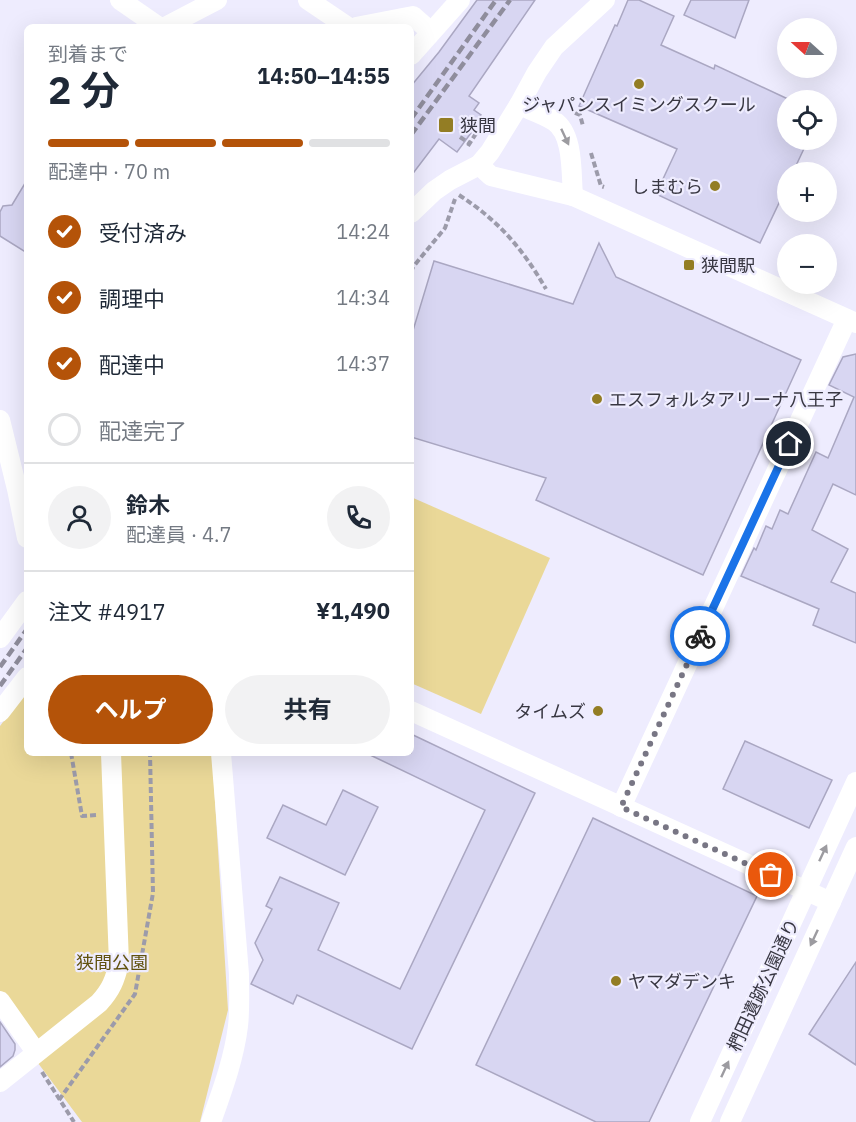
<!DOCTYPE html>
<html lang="ja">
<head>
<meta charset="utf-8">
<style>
	body { margin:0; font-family:"IBM Plex Sans","Noto Sans JP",sans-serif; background:#f2f2f3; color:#1f2937; height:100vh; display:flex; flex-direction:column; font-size:22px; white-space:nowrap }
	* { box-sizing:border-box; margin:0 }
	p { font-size:20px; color:#747a83 }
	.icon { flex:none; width:33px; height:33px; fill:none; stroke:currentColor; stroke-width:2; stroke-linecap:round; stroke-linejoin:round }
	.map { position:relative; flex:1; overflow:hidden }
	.panel { position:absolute; left:24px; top:24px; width:390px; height:732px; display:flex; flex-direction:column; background:#fff; border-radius:9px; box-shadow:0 6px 24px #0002 }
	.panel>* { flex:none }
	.needle { width:39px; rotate:291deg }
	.tools { position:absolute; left:777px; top:18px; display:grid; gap:12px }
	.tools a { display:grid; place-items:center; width:60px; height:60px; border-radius:50%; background:#fff; box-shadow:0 6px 24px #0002; font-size:30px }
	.pin { position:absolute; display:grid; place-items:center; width:51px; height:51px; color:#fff; margin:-26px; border:3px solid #fff; border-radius:50%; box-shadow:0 2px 6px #0007 }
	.courier { position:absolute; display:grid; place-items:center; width:60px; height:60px; margin:-30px; border:4px solid #1a73e8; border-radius:50%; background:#fff; color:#222; box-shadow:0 2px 8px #0007 }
	.summary em { font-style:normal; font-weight:700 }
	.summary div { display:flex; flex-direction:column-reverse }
	.summary { display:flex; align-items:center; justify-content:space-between; height:102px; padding:0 24px }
	h1 { font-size:39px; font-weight:700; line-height:45px }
	.bar { display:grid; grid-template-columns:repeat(4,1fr); gap:9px 6px; align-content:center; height:72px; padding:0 24px }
	.bar i { height:8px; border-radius:4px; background:#e0e1e3 }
	.bar .active { background:#b45309 }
	.bar p { grid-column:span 4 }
	.line { display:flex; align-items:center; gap:15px; padding:0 24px; border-top:2px solid #e0e1e3 }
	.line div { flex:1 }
	.round { display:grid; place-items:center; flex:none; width:63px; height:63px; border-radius:32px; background:#f2f2f3 }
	ol { padding:0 24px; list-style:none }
	li { display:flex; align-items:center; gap:18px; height:66px }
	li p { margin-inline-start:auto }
	li .icon { padding:6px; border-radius:50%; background:#b45309; color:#fff; stroke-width:4 }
	li:last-child { color:#747a83 }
	li i { width:33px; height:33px; border:3px solid #e0e1e3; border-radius:50% }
	.cta { display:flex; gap:12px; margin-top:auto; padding:12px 24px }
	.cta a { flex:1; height:69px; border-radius:36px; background:#b45309; color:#fff; font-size:24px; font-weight:700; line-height:69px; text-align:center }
	.cta a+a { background:#f2f2f3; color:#1f2937 }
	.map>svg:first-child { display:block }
	.green { fill:#ead898 }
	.building { fill:#d8d6f2; stroke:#aaa7c2; stroke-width:1.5 }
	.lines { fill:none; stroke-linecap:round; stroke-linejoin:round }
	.path { stroke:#9c9baa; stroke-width:4; stroke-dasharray:6 3; stroke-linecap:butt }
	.minor { stroke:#fff; stroke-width:20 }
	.rail { stroke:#8f8d9c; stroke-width:4.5; stroke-dasharray:9 4.5; stroke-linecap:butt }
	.oneway { fill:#9c9ba0 }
	.done { stroke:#787684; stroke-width:6; stroke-dasharray:0 10.8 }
	.route { stroke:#1a73e8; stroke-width:8 }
	.poi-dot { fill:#937d24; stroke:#eeecfe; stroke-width:2 }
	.labels { text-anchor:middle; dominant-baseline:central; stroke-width:4.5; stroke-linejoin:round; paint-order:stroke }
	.poi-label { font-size:18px; fill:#383742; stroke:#eeecfe; text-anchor:start }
	.park-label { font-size:18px; fill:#61520f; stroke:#eeecfe }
	.street-label { font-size:18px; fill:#383742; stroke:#eeecfe }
</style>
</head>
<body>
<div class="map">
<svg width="856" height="1122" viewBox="0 0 856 1122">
	<rect width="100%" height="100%" fill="#eeecfe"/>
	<g class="green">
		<path d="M411,497L550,558L481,714L411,683Z"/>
		<path d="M27,690V753H212L228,1010L200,1122H82L32,1055L0,1003V726Z"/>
	</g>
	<g class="building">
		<path d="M477,0H535L469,96L479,103L474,110L481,115L468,131L471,133L457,152L439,139L411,176V86L439,52Z"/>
		<path d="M628,0H639L674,16L661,45L714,69L715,65L788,99V140H808L793,172H788V184L760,243L656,194L677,149L579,106L615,25L617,26Z"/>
		<path d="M691,0H749L735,38L684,15Z"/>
		<path d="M27,180V253L0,236V212L3,206L12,205Z"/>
		<path d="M599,243L616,277L801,360L703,575L536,500L546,478L411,437V337L434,261L573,304Z"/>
		<path d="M856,354V495L833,484L812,530L848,549L831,582L856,593V643L813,625L819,609L741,576L754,548L756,550L766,526L772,529L780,510L788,514L816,452L828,458L854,397L829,385L843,357Z"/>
		<path d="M411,734L535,793L412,1049L297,995L293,1004L251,984L263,960L255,943L272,909L266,906L280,877L339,903L318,950L400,989L485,810L366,753H411Z"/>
		<path d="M745,741L832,780L809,828L723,789Z"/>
		<path d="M343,790L378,807L345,875L267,838L283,805L326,825Z"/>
		<path d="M593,818L757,896L649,1122H596L476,1065Z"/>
		<path d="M856,962V1065L809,1034Z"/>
		<path d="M0,1022L15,1044V1050L13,1056L0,1067Z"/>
	</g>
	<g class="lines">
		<g class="path">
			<path d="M575,113L580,115L583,126"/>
			<path d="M460,137L469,143"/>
			<path d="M468,146L477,132"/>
			<path d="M591,153L601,186L604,187"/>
			<path d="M459,195C499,221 522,248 546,289"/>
			<path d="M411,272L413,267L445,228L455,199"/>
			<path d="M71,753L82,816L96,815"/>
			<path d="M42,1072L74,1122"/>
			<path d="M59,1100L135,994L153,893L150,753"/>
		</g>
		<g class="minor">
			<path d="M120,0L159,27"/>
			<path d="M308,0L348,27"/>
			<path d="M165,27L217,0"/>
			<path d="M356,27L413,16L431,32"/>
			<path d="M411,55L460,0"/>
			<path d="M519,105C530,110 543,114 554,121C574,134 571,174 573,196"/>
			<path d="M479,165L491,176L573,196L856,323"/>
			<path d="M411,213L434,191L450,180L479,165L490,152L519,105L537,72L554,47L605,0"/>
			<path d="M0,420L17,489L27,538"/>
			<path d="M0,638L27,601"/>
			<path d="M411,711L831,902"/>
			<path d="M0,712L27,677"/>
			<path d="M621,807L847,319"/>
			<path d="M0,1001L36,1052"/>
			<path d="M0,1082L99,1003C111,990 115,980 119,963L111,753"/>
			<path d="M211,1122C222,1091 234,1059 238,1026C240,1009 239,991 239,974L221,753"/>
			<path d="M700,1122L856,782"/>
			<path d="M730,1122L856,847"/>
		</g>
		<g class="rail">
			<path d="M411,119L496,0"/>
			<path d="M411,135L510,0"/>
			<path d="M0,667L27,629"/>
			<path d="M0,686L27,648"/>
		</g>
	</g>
	<defs><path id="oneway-solid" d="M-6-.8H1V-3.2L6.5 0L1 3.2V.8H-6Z" transform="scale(1.5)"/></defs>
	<g class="oneway">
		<use href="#oneway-solid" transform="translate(565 137) rotate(65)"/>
		<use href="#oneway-solid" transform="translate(823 853) rotate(-65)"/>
		<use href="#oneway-solid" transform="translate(814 938) rotate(115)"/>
		<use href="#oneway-solid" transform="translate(725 1069) rotate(-65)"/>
	</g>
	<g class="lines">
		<path class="done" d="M700,636L621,807L771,875"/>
		<path class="route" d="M700,636L789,444"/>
	</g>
	<g class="poi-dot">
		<circle cx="639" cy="84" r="6"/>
		<rect x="438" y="117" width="16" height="16" rx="3"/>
		<circle cx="715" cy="186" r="6"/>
		<rect x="683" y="259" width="12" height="12" rx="3"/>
		<circle cx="597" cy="399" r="6"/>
		<circle cx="598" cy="711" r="6"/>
		<circle cx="616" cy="981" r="6"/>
	</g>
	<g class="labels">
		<g class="poi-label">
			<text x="639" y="104" text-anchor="middle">ジャパンスイミングスクール</text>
			<text x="460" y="125">狭間</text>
			<text x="703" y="186" text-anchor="end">しまむら</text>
			<text x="701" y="265">狭間駅</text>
			<text x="609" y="399">エスフォルタアリーナ八王子</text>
			<text x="586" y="711" text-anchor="end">タイムズ</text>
			<text x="628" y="981">ヤマダデンキ</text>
		</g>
		<g class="park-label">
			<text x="112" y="962">狭間公園</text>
		</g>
		<g class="street-label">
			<text transform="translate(763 985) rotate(-65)">椚田遺跡公園通り</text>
		</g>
	</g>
</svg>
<div class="tools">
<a><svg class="needle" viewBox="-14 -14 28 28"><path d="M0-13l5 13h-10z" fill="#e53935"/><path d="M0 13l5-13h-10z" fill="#747a83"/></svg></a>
<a><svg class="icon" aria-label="locate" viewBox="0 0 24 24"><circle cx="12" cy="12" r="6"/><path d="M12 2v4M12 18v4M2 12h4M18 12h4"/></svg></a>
<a>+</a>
<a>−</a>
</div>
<div class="pin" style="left:771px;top:875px;background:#ea580c"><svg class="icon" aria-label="bag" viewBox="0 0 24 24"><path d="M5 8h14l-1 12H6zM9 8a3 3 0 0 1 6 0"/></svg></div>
<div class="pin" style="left:789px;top:444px;background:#1f2937"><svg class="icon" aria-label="home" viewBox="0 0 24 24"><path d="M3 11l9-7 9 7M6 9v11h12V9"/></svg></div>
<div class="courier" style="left:700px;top:636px"><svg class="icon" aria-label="bike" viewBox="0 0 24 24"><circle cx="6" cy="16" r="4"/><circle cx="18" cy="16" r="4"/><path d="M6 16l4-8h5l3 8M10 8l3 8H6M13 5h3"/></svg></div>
<section class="panel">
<div class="summary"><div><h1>2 分</h1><p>到着まで</p></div><em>14:50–14:55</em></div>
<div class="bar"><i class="active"></i><i class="active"></i><i class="active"></i><i></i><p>配達中 · 70 m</p></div>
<ol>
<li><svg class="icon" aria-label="check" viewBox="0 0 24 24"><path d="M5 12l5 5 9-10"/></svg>受付済み<p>14:24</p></li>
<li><svg class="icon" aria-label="check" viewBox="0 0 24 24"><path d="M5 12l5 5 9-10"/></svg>調理中<p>14:34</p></li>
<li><svg class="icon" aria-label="check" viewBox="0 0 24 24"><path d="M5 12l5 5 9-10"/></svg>配達中<p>14:37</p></li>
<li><i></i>配達完了</li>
</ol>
<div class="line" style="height:108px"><a class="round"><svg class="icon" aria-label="person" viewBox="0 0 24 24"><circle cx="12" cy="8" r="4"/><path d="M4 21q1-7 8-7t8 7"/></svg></a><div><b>鈴木</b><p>配達員 · 4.7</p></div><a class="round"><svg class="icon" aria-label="phone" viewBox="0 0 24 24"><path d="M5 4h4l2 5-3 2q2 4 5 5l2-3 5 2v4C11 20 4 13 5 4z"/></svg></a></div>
<div class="line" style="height:78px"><div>注文 #4917</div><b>¥1,490</b></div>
<div class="cta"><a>ヘルプ</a><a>共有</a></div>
</section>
</div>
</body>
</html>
